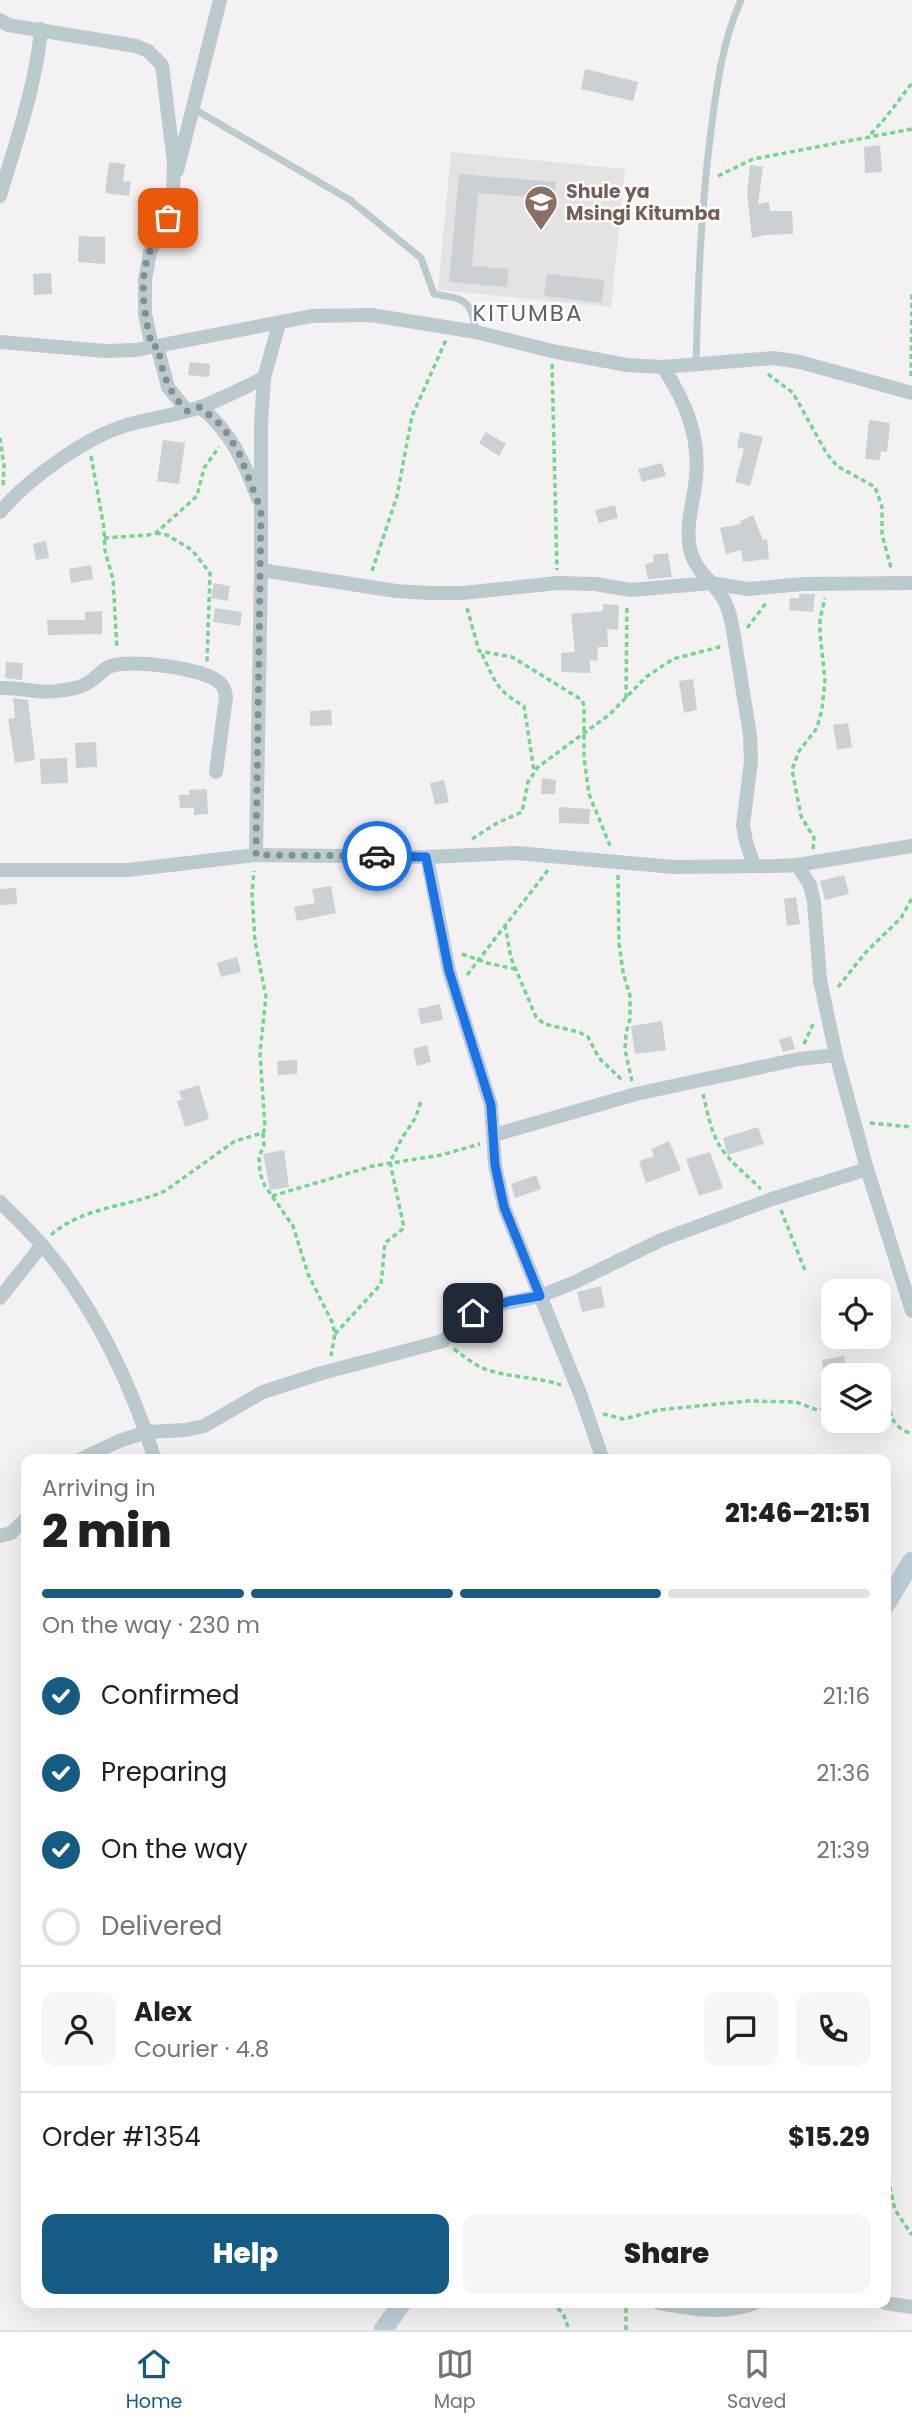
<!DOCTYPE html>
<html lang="en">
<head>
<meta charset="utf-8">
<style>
	body { margin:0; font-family:Poppins,sans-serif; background:#f6f6f6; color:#202124; height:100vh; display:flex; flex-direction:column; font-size:26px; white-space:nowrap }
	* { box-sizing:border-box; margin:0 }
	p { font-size:23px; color:#757577 }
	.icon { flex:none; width:38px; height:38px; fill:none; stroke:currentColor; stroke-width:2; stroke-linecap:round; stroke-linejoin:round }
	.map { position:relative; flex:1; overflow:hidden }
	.drawer { position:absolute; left:21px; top:1454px; width:870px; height:854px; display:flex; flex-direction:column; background:#fff; border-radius:14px; box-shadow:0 7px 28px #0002 }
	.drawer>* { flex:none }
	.buttons { position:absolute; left:821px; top:1279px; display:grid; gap:14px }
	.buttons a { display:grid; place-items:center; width:70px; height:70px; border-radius:14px; background:#fff; box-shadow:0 7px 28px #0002; font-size:35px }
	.pin { position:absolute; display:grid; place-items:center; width:60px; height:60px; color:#fff; margin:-30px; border-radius:14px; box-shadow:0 4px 10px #0006 }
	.courier { position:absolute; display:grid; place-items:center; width:70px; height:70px; margin:-35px; border:5px solid #1a73e8; border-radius:50%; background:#fff; color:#222; box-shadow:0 2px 9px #0007 }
	.headline em { font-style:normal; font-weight:800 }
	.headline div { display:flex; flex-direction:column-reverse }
	.headline { display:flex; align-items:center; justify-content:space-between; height:119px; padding:0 21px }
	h1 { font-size:46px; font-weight:800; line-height:52px }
	.bar { display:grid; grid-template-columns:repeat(4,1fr); gap:10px 7px; align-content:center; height:84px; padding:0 21px }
	.bar i { height:9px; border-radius:5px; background:#e0e0e0 }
	.bar .active { background:#145c84 }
	.bar p { grid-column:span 4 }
	.line { display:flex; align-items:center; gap:18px; padding:0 21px; border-top:2px solid #e0e0e0 }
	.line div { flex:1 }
	.round { display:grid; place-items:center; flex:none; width:74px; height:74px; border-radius:14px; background:#f6f6f6 }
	ol { padding:0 21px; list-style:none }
	li { display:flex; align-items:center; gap:21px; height:77px }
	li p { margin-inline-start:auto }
	li .icon { padding:7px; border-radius:50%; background:#145c84; color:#fff; stroke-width:4 }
	li:last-child { color:#757577 }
	li i { width:38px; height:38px; border:4px solid #e0e0e0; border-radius:50% }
	.primary-button { display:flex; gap:14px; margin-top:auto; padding:14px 21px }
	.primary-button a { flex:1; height:80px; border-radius:14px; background:#145c84; color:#fff; font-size:28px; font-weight:800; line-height:80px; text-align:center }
	.primary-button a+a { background:#f6f6f6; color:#202124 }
	.tabs { display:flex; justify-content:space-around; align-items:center; height:98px; border-top:2px solid #e0e0e0; background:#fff; font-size:19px; color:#757577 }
	.tabs a { display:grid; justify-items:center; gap:4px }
	.tabs .active { color:#145c84 }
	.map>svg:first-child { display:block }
	.education { fill:#e5e2e4 }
	.building { fill:#cbd0d4 }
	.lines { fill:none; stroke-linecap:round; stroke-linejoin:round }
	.path { stroke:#70d78e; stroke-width:3.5; stroke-dasharray:5 3.5; stroke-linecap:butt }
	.lane { stroke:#bbcacf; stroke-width:7 }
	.street { stroke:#bbcacf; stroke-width:14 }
	.secondary { stroke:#bdcfd7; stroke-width:19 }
	.done { stroke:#848f94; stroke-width:7; stroke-dasharray:0 12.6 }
	.route { stroke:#1a73e8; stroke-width:9 }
	.labels { text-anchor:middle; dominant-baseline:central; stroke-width:5; stroke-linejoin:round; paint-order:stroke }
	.education-label { font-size:19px; font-weight:bold; fill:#785e54; stroke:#fff; text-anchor:start }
	.quarter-label { font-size:23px; letter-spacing:2px; fill:#5d6467; stroke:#fff }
</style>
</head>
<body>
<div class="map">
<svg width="912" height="2330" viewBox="0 0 912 2330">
	<rect width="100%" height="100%" fill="#f4f1f2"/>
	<path class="education" d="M451,152L625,169L611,307L438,290Z"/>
	<g class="building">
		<path d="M585,69L638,82L633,101L581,89Z"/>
		<path d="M880,145L882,172L865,173L864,147Z"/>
		<path d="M109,162L125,164L123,181L131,182L129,196L105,193Z"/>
		<path d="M750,165L763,167L758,204L769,202L770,211H792L793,234L765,235L752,238L747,193Z"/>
		<path d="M459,174L556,182L555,199L478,193L472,266L509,269L507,287L449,282Z"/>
		<path d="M79,236L105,237V264L78,262Z"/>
		<path d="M51,273L52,294L34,295L33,274Z"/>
		<path d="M547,274L604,280L602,303L544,296Z"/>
		<path d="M190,362L210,364L209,377L188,375Z"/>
		<path d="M869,420L890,423L887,452L881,451L880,460L865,459Z"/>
		<path d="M486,432L506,444L499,456L479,443Z"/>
		<path d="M740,432L763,437L750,486L735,482L744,449L737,447Z"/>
		<path d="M163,440L185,443L179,484L157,481Z"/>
		<path d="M662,463L666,476L642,482L638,469Z"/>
		<path d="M615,505L618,518L599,523L595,510Z"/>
		<path d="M753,515L763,540L767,539L769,559L743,562L741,550L726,554L720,528L741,524L740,521Z"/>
		<path d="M46,541L49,558L36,560L33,544Z"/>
		<path d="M668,553L672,577L648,579L645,564L654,562L653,555Z"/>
		<path d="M91,565L93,579L71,583L69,569Z"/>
		<path d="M214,583L230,586L228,601L211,598Z"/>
		<path d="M799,594H815L813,612L789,610L790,598H799Z"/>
		<path d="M603,604L619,605L618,630L607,629L608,647H598L597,661L590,660V673L561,672V653L575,652L571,614L603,611Z"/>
		<path d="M215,608L242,612L240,626L213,622Z"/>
		<path d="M102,611V634L48,635L47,620H85V612Z"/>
		<path d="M6,662L23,663L22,680L5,678Z"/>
		<path d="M693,679L697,710L684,713L679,681Z"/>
		<path d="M13,698L28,700L35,760L15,763L8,719L15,718Z"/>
		<path d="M331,710L332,725L310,726V711Z"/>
		<path d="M848,723L852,747L837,750L833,725Z"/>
		<path d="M96,742L97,767L76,768L75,743Z"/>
		<path d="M67,758L68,783L41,784L40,759Z"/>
		<path d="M542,778L556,780L555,794H541Z"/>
		<path d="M444,780L449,802L435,805L430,783Z"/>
		<path d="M207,789L208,814L194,815V808H180L179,795H189V790Z"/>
		<path d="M559,807L590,809L589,824L559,823Z"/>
		<path d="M844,875L849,894L825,900L820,881Z"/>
		<path d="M331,886L336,913L297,921L294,907L315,903L312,889Z"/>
		<path d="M16,888L17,904L0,905V889Z"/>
		<path d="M796,897L800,924L787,926L784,899Z"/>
		<path d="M237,957L241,972L221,977L217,963Z"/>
		<path d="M440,1004L443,1020L421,1024L418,1009Z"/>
		<path d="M662,1021L666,1050L635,1054L631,1026Z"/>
		<path d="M791,1036L795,1049L783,1052L779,1040Z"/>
		<path d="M427,1045L431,1062L417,1066L413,1049Z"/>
		<path d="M297,1060V1074L278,1075L277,1061Z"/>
		<path d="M199,1085L209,1119L185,1127L177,1101L182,1100L179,1091Z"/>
		<path d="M758,1127L764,1144L728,1155L723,1138Z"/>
		<path d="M669,1141L681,1170L646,1183L639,1161L654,1156L651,1149Z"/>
		<path d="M284,1150L289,1187L270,1190L263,1154Z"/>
		<path d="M710,1152L723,1188L699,1196L686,1159Z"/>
		<path d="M536,1175L541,1189L515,1198L511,1184Z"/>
		<path d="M601,1286L605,1307L582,1312L577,1292Z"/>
		<path d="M844,1356L848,1376H824L822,1360Z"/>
	</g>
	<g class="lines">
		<g class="path">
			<path d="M871,134L887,116L912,83"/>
			<path d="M718,176L753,159L912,129"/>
			<path d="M552,364L557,570"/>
			<path d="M768,374L793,393L827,454L837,466L875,487L882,507V534L891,568"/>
			<path d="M911,376L912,294"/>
			<path d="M0,438L4,466L3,488"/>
			<path d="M91,456L104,528L105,551L113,579L117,649"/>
			<path d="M156,533L167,535L192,550L210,573L207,662"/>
			<path d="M104,538L148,535L156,533L197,496L204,468L219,447"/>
			<path d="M372,571L397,496L412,416L446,340"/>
			<path d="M467,608L479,651L512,657L582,700L584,706V758L589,794L611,848"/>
			<path d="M747,628L766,603"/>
			<path d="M482,654C496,683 496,690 524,706L534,771"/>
			<path d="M626,698L627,605"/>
			<path d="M472,839L497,823L522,812L528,782L538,767L610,714L646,677L673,659L723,646"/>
			<path d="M813,849L814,838L801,816L792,770L799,751L817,728L822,709L825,680L820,634V619L825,598"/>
			<path d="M618,875L619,943L623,972L630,996V1019L626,1033L625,1050L632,1081"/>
			<path d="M505,925L511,958L536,1017L544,1024L579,1032L588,1037L599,1058L623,1081"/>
			<path d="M462,954L487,963L515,969"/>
			<path d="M467,975L548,870"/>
			<path d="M838,987L866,952L901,918L912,898"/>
			<path d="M804,1044L814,1022"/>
			<path d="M703,1094C707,1110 710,1128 718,1143C728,1161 747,1175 761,1189"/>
			<path d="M870,1123L912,1127"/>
			<path d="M263,1133L264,1145L259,1157L260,1173L265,1186L293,1226L308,1274L332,1322L335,1334L331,1356"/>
			<path d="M272,1196L373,1166L441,1155L480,1144"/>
			<path d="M781,1210L806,1273"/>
			<path d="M51,1235C82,1207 128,1207 165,1191L235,1141L263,1133L265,1128L260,1052L266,997L255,941L252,894L254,871"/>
			<path d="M335,1334L381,1284L385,1243L404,1228L390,1162L402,1138L416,1117L421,1101"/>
			<path d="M454,1349C465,1357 475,1366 488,1370C512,1378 538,1377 561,1385"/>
			<path d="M878,1399C891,1405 889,1415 896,1424C900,1429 907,1432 912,1434"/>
			<path d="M603,1414L624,1419L658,1410L748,1401L796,1402L817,1410L833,1406"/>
			<path d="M886,2170L895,2210L912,2235"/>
			<path d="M551,2303L563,2313L569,2330"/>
			<path d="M626,2330V2303"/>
		</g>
		<g class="lane">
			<path d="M194,109L350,200L421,258L434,294C465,299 471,299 476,332"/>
			<path d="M696,364C698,285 701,208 711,130C717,85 722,42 741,0"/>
		</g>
		<g class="street">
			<path d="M0,20L8,25L136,46L148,51L162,65L174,163L173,197L168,218L150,252L145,280V314L152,347"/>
			<path d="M177,171L220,0"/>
			<path d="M0,196C16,141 36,86 41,29"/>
			<path d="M0,342L105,351L136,350L312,316L371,315L476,332L552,351L627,365L663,367L773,358L800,362L912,393"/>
			<path d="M157,346L168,387L187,411"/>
			<path d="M663,367C685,401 700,435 696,477C694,503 683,530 692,556C698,572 712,582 721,595C728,605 731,618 733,630L750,735L751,762L743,825L746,842L754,865"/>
			<path d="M200,407C231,431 245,464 258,499"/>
			<path d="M0,512C28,479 86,437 127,425C152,418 177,415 201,407C222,399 243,388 264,378"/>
			<path d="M261,570L396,591L429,593H463L557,583L595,584L631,590L711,583L748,589L803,584L912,583"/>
			<path d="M0,688C22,687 41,695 64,690C72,689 82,687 89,682C97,678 102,669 111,666C131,659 205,668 220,683C225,687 225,692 226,697L216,772"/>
			<path d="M256,855L261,570V423L264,378L279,324"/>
			<path d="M427,857L449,971L491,1105L495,1165L504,1207L581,1396L603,1460"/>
			<path d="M797,865L810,885L814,902L820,980L836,1055L867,1169L912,1311"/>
			<path d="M0,870H128L256,855L427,857L516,853L674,867L776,866L797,865L912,846"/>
			<path d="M494,1135L636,1094L799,1059L836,1055"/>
			<path d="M0,1202C14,1216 29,1230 42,1245C93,1304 132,1385 155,1460"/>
			<path d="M0,1298L42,1245"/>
			<path d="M79,1460L119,1441L147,1432L186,1430L204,1426L263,1392L322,1373L443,1341L473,1313L483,1308L540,1296L573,1283L661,1240L772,1199L867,1169"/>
			<path d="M0,1536L11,1533L26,1519"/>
			<path d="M659,2303C692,2309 723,2315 755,2303"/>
			<path d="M885,2303L912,2307"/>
		</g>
		<g class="secondary">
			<path d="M886,1604L912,1561"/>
			<path d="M383,2330L402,2303"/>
		</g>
	</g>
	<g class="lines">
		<path class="done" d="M168,218C163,229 153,242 149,253C138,284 145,316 152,347L158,346C162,372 167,391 187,411L200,407L223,427L239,453L261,510L256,855L377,856"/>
		<path class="route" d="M377,856L426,857L449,971L491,1105L495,1165L504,1207L540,1296L510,1301L473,1313"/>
	</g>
	<defs>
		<g id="school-pin" transform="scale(1.75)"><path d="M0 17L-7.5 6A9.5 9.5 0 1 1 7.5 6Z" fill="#8d6e63" stroke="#fff"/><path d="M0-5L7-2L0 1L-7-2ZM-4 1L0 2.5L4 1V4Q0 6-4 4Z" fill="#fff"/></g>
	</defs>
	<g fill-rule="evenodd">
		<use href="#school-pin" x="541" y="202"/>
	</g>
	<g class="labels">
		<g class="education-label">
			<text x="566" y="191">Shule ya<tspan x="566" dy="22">Msingi Kitumba</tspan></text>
		</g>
		<g class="quarter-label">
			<text x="528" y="313">KITUMBA</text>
		</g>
	</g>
</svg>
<div class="buttons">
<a><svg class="icon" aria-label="locate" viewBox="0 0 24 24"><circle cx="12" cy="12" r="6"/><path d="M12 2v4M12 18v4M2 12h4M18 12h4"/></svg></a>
<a><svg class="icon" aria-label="layers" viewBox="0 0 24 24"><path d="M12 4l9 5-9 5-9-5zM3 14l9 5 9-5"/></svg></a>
</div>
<div class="pin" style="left:168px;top:218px;background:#ea580c"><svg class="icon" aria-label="bag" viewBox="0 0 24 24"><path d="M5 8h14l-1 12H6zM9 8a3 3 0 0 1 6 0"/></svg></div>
<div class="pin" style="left:473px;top:1313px;background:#1f2937"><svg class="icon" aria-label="home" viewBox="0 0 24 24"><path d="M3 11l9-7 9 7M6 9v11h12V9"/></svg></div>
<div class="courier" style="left:377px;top:856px"><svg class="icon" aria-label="car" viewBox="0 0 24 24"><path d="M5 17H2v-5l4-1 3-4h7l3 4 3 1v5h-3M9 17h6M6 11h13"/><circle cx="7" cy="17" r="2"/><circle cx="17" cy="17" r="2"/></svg></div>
<section class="drawer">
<div class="headline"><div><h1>2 min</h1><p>Arriving in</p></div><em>21:46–21:51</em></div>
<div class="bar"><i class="active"></i><i class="active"></i><i class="active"></i><i></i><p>On the way · 230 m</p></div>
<ol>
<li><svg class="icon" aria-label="check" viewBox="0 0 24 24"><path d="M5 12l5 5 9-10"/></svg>Confirmed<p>21:16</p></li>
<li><svg class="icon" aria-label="check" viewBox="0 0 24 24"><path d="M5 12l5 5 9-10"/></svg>Preparing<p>21:36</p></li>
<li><svg class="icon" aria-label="check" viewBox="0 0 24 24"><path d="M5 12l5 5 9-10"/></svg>On the way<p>21:39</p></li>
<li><i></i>Delivered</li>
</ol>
<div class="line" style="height:126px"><a class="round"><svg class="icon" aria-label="person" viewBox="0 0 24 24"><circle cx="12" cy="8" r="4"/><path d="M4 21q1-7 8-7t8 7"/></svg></a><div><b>Alex</b><p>Courier · 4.8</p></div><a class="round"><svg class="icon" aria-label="chat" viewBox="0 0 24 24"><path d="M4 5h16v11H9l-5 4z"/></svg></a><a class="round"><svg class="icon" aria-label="phone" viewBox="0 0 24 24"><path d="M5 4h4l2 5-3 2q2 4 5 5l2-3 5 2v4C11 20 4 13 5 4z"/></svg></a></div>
<div class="line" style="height:91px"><div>Order #1354</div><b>$15.29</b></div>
<div class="primary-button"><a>Help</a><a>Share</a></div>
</section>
</div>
<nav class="tabs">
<a class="active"><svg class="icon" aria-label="home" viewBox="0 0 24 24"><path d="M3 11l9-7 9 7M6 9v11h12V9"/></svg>Home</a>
<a><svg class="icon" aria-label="map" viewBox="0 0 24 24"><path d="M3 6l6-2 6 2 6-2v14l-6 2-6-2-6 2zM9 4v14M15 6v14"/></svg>Map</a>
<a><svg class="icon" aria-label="saved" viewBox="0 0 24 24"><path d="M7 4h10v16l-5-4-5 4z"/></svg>Saved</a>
</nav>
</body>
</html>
